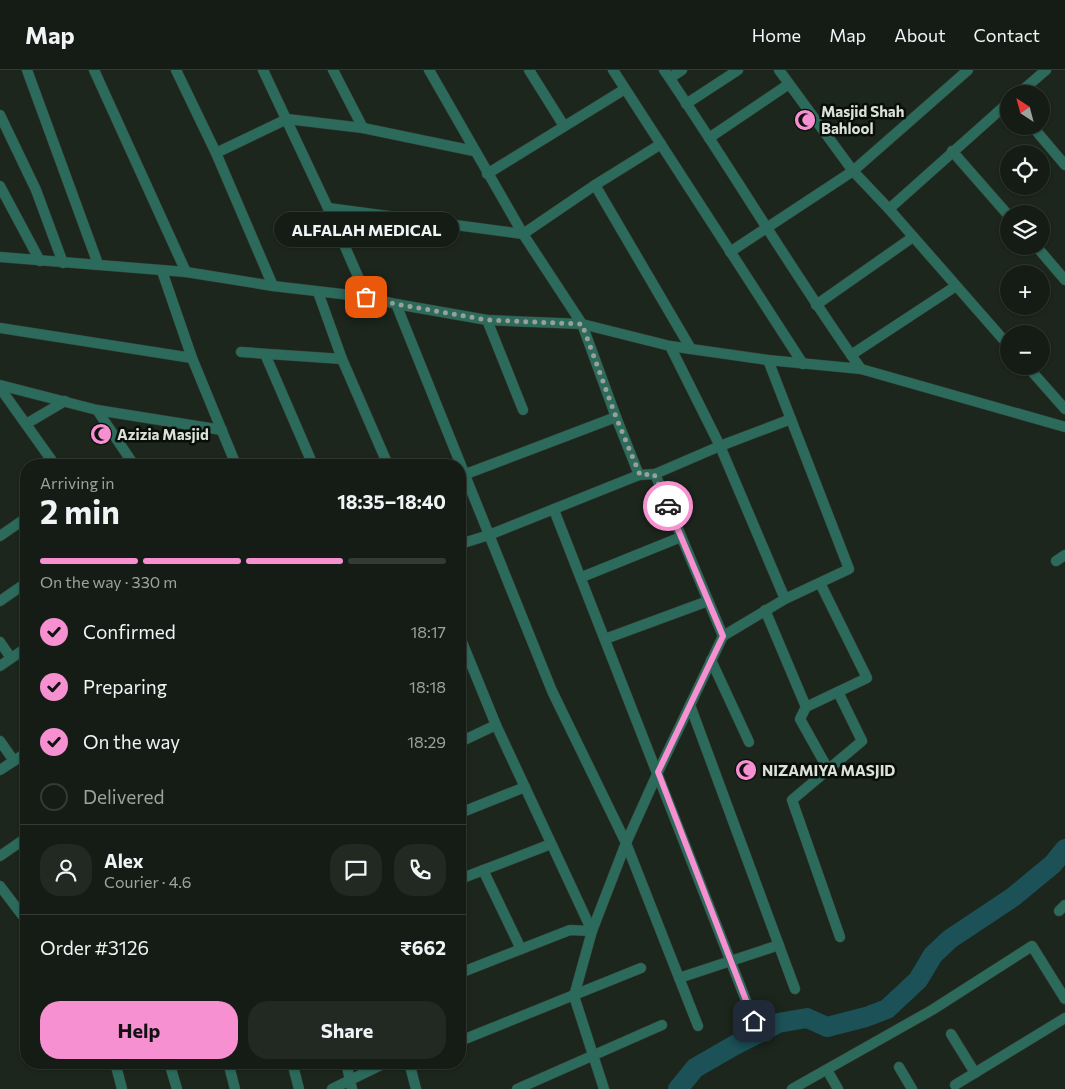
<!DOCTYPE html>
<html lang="en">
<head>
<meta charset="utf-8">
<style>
	body { margin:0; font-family:Commissioner,sans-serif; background:#222922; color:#f1f3f6; height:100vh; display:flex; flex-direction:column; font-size:19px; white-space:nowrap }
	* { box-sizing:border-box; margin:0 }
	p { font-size:16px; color:#9da1a0 }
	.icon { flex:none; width:28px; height:28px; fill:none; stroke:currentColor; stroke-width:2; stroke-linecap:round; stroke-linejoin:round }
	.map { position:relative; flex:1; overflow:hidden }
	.details { position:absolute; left:20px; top:389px; width:446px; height:610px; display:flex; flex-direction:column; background:#151c15; border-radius:20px; box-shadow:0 1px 4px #0004,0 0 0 1px #343a34 }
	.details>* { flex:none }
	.needle { width:32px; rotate:324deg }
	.controls { position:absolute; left:1000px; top:15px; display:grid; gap:10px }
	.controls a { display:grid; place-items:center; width:50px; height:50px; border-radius:50%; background:#151c15; box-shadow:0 1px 4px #0004,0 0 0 1px #343a34; font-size:25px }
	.pin { position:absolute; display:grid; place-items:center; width:42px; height:42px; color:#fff; margin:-21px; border-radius:10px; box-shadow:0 2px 8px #0006 }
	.courier { position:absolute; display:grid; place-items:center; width:50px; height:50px; margin:-25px; border:4px solid #f690d0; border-radius:50%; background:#fff; color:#222; box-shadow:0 1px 6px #0007 }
	.bubble { position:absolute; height:35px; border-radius:18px; background:#151c15; box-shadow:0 1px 4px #0004,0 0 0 1px #343a34; font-size:16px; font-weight:700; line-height:35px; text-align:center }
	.headline em { font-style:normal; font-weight:700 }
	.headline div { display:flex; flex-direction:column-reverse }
	.headline { display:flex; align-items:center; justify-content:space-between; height:85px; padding:0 20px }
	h1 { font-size:32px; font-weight:700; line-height:38px }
	.bar { display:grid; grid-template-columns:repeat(4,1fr); gap:8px 5px; align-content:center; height:60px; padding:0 20px }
	.bar i { height:6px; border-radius:4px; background:#343a34 }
	.bar .current { background:#f690d0 }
	.bar p { grid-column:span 4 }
	.line { display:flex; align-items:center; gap:12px; padding:0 20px; border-top:1px solid #343a34 }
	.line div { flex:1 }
	.round { display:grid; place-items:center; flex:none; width:52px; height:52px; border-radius:20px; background:#222922 }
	ol { padding:0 20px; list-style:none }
	li { display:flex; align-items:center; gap:15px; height:55px }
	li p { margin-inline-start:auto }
	li .icon { padding:5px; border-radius:50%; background:#f690d0; color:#111; stroke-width:4 }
	li:last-child { color:#9da1a0 }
	li i { width:28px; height:28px; border:2px solid #343a34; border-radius:50% }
	.cta { display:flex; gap:10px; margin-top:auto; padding:10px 20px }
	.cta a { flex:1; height:58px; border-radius:20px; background:#f690d0; color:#111; font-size:20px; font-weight:700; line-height:58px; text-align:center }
	.cta a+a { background:#222922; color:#f1f3f6 }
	header { display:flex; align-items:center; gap:30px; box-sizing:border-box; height:70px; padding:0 25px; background:#151c15; border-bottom:1px solid #343a34 }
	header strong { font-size:24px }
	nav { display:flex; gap:28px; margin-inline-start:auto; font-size:18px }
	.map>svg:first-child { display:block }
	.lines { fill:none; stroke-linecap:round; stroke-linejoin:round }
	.river { stroke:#1c5158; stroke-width:20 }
	.minor-casing { stroke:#374036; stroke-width:11 }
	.minor { stroke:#2c6a5c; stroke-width:10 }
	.done { stroke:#98a097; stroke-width:5; stroke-dasharray:0 9 }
	.route { stroke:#f690d0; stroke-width:6 }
	.labels { text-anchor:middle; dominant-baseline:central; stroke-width:5; stroke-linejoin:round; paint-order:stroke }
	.poi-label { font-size:15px; font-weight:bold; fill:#dae1d9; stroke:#090e09; text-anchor:start }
</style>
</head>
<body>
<header>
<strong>Map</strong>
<nav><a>Home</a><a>Map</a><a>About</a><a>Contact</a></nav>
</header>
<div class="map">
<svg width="1065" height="1019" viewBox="0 0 1065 1019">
	<rect width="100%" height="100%" fill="#1c261c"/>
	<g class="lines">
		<path class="river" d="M678,1019L695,998L735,975L778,953L807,948L827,957L866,947L887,939L918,910L933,885L950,869L1013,827L1053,794L1065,779"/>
		<g class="minor-casing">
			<g id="minor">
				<path d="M27,0L98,194"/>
				<path d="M94,0L186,202"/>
				<path d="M176,0L216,83L273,216"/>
				<path d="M263,0L328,138L367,227"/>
				<path d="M333,0L363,58"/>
				<path d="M429,0L523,164L582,254L616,347L639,405"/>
				<path d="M529,0L564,56"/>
				<path d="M613,0L803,294"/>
				<path d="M664,0C731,98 792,202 861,299"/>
				<path d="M779,0L853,101L889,139L1009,276"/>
				<path d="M670,8L682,0"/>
				<path d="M1018,24L1046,0"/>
				<path d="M686,34L738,0"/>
				<path d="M0,45L36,120L63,193"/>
				<path d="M1032,56L1065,95"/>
				<path d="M709,68L789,14"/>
				<path d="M952,81L1009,146"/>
				<path d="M216,83L287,49L363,58L474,81"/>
				<path d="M487,104L625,19"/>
				<path d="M595,115L691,279"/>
				<path d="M0,116L40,191"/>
				<path d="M328,138L523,164L595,115L661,74"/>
				<path d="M889,139L1009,32"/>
				<path d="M1036,176L1065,210"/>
				<path d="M730,182L853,101L968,0"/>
				<path d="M0,187L186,202L273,216L367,227L396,234L487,250L582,254L670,276L768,290L861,299L1065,357"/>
				<path d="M162,201L192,288L236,395"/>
				<path d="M318,222L342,289L388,395"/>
				<path d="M396,234L552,621L626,773L698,956"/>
				<path d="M816,235L913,167"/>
				<path d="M487,250L523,340"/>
				<path d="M0,258L192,288"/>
				<path d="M670,276L720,376L785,529"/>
				<path d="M241,282L342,289"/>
				<path d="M265,284L313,395"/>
				<path d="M851,285L956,216"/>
				<path d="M1027,296L1065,339"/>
				<path d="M0,315L97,340L222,360"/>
				<path d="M0,318L55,395"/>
				<path d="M97,340L134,395"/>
				<path d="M26,354L65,331"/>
				<path d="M466,404L616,347"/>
				<path d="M655,404L723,566"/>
				<path d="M554,440L754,951"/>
				<path d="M0,466L26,448"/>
				<path d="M460,474L489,465L639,405L655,404L720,376L791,349"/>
				<path d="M1056,491L1065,485"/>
				<path d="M582,507L681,467"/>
				<path d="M0,531L26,513"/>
				<path d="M765,540L806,637L800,649L829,701"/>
				<path d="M460,567L496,655L592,861L570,860L460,903"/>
				<path d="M605,569L708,531"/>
				<path d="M0,572L11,588"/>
				<path d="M711,590L749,672"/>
				<path d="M0,596L26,578"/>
				<path d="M838,622L862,671L792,730L840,867"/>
				<path d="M690,635L795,919"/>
				<path d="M806,637L867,608L820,513"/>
				<path d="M0,671L14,691"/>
				<path d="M460,672L496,655"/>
				<path d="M0,700L26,683"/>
				<path d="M460,743L525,717"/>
				<path d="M0,786L26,768"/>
				<path d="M483,800L521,879"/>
				<path d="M460,809L551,774"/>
				<path d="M0,816L22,845L26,842"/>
				<path d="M1059,841L1065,835"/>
				<path d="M679,908L779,875"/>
				<path d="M951,964L975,1003"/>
				<path d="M460,971L641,898"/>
				<path d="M115,992L122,1019"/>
				<path d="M169,992L177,1019"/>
				<path d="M228,992L235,1019"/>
				<path d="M292,992L299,1019"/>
				<path d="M346,992L352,1019"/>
				<path d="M409,992L416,1019"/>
				<path d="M899,997L912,1019"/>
				<path d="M827,1000L838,1019"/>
				<path d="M955,1015L1065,948"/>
				<path d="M332,1019L387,992"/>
				<path d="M517,1019L662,955"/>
				<path d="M604,1019L574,926L592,861L626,773L658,702L723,566L785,529L849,499L768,290"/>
				<path d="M792,1019L932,940L1032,876L1065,929"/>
			</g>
		</g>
		<use href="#minor" class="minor"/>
	</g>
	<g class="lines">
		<path class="done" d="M366,227L396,234L487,250L582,254L616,347L640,405L654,404L668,436"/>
		<path class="route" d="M668,436L723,566L658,702L754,951"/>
	</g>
	<defs>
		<g id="mosque-disc" transform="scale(1.125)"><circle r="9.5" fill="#f690d0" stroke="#090e09"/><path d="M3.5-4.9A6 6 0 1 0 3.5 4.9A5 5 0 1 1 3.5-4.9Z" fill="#111"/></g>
	</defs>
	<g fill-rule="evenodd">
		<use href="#mosque-disc" x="805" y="50"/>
		<use href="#mosque-disc" x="101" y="364"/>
		<use href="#mosque-disc" x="746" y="700"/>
	</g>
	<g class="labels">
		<g class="poi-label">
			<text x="821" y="41">Masjid Shah<tspan x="821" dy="17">Bahlool</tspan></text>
			<text x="117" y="364">Azizia Masjid</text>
			<text x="762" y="700">NIZAMIYA MASJID</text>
		</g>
	</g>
</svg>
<div class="controls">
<a><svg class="needle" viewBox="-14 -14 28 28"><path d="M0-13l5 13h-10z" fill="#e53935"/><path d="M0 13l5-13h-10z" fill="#9da1a0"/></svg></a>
<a><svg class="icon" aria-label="locate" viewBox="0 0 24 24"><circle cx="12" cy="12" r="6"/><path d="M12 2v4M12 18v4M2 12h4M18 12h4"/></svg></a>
<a><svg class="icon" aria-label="layers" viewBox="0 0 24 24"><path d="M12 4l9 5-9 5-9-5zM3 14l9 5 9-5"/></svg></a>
<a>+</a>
<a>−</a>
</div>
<div class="pin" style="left:366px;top:227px;background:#ea580c"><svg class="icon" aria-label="bag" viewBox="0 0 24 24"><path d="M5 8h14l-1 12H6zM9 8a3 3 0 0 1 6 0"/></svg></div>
<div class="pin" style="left:754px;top:951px;background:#1f2937"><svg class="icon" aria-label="home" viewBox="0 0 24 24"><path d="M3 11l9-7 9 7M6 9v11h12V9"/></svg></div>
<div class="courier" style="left:668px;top:436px"><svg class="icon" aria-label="car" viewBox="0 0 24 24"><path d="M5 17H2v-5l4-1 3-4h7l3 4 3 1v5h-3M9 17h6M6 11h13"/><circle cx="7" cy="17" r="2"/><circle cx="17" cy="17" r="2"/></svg></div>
<div class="bubble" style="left:274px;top:142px;width:185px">ALFALAH MEDICAL</div>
<section class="details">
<div class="headline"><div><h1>2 min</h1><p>Arriving in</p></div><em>18:35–18:40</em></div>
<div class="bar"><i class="current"></i><i class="current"></i><i class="current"></i><i></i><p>On the way · 330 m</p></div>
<ol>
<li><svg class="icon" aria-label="check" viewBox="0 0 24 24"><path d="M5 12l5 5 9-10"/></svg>Confirmed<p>18:17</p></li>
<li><svg class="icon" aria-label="check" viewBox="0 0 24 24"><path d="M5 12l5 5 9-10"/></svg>Preparing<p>18:18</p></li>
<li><svg class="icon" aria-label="check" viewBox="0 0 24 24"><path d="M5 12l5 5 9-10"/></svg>On the way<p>18:29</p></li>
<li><i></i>Delivered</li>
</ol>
<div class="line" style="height:90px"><a class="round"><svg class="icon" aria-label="person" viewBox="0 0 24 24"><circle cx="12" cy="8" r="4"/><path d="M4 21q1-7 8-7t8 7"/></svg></a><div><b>Alex</b><p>Courier · 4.6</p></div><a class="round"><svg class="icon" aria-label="chat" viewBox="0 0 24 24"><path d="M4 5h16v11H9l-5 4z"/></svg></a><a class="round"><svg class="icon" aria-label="phone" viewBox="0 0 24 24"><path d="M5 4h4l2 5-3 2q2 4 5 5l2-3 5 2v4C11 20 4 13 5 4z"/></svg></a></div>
<div class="line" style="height:65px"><div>Order #3126</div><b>₹662</b></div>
<div class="cta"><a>Help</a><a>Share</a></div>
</section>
</div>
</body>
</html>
